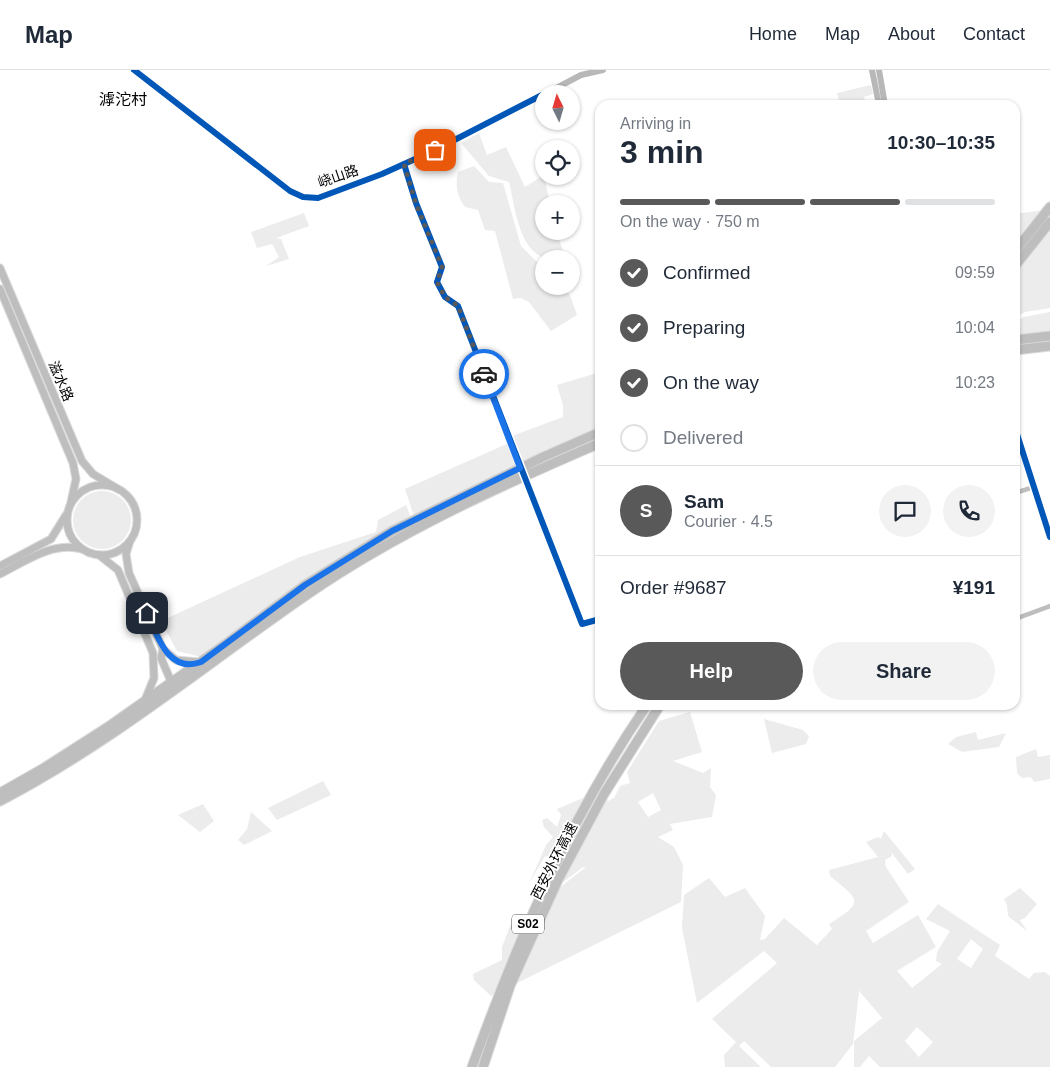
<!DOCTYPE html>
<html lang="en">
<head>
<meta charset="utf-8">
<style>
	body { margin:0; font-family:Helvetica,"Noto Sans SC",sans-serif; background:#f2f2f3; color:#1f2937; height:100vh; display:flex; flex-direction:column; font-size:19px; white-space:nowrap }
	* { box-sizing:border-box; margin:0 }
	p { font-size:16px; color:#747a83 }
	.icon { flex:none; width:28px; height:28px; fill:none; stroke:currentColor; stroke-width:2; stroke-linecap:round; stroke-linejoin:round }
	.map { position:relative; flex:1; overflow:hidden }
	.side { position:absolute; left:595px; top:30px; width:425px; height:610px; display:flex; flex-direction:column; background:#fff; border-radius:15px; box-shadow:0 1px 4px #0004 }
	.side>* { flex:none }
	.needle { width:32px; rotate:355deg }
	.controls { position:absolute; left:535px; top:15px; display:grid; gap:10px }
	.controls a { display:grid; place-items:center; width:45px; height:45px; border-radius:50%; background:#fff; box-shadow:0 1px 4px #0004; font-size:25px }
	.pin { position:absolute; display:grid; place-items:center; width:42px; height:42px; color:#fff; margin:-21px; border-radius:10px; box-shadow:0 2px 8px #0006 }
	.courier { position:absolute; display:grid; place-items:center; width:50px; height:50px; margin:-25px; border:4px solid #1a73e8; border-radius:50%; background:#fff; color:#222; box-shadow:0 1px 6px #0007 }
	.overview em { font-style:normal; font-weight:600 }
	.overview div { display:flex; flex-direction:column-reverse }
	.overview { display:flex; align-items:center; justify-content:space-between; height:85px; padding:0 25px }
	h1 { font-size:32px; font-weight:600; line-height:38px }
	.bar { display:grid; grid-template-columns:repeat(4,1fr); gap:8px 5px; align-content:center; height:60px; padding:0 25px }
	.bar i { height:6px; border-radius:4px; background:#e0e1e3 }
	.bar .active { background:#595959 }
	.bar p { grid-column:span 4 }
	.line { display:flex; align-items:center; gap:12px; padding:0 25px; border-top:1px solid #e0e1e3 }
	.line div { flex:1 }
	.round { display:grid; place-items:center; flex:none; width:52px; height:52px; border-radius:26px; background:#f2f2f3 }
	ol { padding:0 25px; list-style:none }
	li { display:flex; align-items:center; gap:15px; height:55px }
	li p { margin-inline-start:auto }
	li .icon { padding:5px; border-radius:50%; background:#595959; color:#fff; stroke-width:4 }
	li:last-child { color:#747a83 }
	li i { width:28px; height:28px; border:2px solid #e0e1e3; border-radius:50% }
	.action { display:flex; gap:10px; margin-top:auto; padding:10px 25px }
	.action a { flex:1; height:58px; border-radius:30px; background:#595959; color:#fff; font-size:20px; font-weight:600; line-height:58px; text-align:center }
	.action a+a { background:#f2f2f3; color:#1f2937 }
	header { display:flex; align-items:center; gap:30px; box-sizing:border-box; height:70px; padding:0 25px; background:#fff; border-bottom:1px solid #e0e1e3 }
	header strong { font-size:24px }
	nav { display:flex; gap:28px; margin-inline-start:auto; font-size:18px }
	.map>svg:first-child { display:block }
	.green { fill:#ececec; fill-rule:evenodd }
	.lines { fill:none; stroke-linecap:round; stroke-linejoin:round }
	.primary-casing { stroke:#dbdbdb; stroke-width:9 }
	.highway-casing { stroke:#dbdbdb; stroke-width:11 }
	.street { stroke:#bebebe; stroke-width:4.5 }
	.secondary { stroke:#b8b8b8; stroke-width:6 }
	.primary { stroke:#bebebe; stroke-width:7 }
	.highway { stroke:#bebebe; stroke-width:9 }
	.cycleway-casing { stroke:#fff; stroke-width:9 }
	.cycleway { stroke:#0057b8; stroke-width:6 }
	.done { stroke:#595959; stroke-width:5; stroke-dasharray:0 9 }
	.route { stroke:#1a73e8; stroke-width:6 }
	.labels { text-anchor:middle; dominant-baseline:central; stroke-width:4; stroke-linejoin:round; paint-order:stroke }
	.shield { fill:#fff; stroke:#4c4c4c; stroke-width:1 }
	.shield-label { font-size:12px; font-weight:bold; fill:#000 }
	.street-label { font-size:14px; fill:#000; stroke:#fff }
	.quarter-label { font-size:16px; fill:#000; stroke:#fff }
</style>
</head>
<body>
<header>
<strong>Map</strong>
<nav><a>Home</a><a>Map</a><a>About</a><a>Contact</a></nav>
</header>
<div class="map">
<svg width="1050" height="997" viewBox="0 0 1050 997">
	<rect width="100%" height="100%" fill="#fff"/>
	<g class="green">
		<path d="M871,15L873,24L864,27L866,35H840L837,23Z"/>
		<path d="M479,63L487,85L506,77L525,117L544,105L550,134H544V161H556L566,189C561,189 552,190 547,189C518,181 515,136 509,112L489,106L461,73Z"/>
		<path d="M474,96L489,112L503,113L521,176L544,199V216H561L570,225L577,245L551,261L529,232L521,228L513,229L495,161L485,160L478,140L465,137C457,126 455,116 458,102Z"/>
		<path d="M1050,134V238L1025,242L1015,247V144L1046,140Z"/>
		<path d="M304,143L309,156L276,168L281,169L289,189L266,196L279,187L272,174L257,178L251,162Z"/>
		<path d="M1050,242V267L1015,271V252L1024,247Z"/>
		<path d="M600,302V366L525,395L512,366L563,347V335L557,315Z"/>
		<path d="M511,372L520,397L415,449L405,419Z"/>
		<circle cx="102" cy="450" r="29"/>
		<path d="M406,435L412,451L201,587L177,581L161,551L300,487L376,462L378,450Z"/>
		<path d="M690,642L702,682L673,691L703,703L711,698L710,717L716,725L712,747L670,754L673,760L658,767L674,777L683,795L681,832L491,926L474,910L473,904L502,890V877L510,856L523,849L539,856L554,822L586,797H583L558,816L566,795L545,786L529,814L546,775L553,767L544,757L542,750L547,748L557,757L561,745L557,739L595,723L608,731L614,728L620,716L630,713L627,702L659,651ZM653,723L661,740L648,747L638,732Z"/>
		<path d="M764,649L803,660L809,666L806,674L772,683Z"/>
		<path d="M976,662L978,670L1006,663L999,677L962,682L948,674L956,667Z"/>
		<path d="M1036,679L1038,687L1050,685V709L1034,712L1031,707L1022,708L1017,703L1016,687Z"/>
		<path d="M323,711L331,725L277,750L268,738Z"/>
		<path d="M203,734L214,751L200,762L178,745Z"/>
		<path d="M251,742L272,761L244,775L238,770L247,759Z"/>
		<path d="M884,761L915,799L908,804L891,782L892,786L885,790L886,797L909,832L866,861L873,873L918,845L936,877L897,901L912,918L942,894L936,891L937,882L950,861L926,849L938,834L1000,875L995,886L1029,909L1034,903L1045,902L1050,906V997H880L869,986L860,997H854V971L882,948L860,922L862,920L859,922L853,974L835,997H771L744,971L739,976L761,997H725L724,985L736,972L712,949L777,893L764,881L697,933L682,858L684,825L709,808L725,827L745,818L765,846L760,870L765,869L784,848L817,875L832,859L829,854C864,832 861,831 830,806L829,800L878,787L866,772L878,767L881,769ZM971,869L983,879L971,898L957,889ZM917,957L933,972L919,987L905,971Z"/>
		<path d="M1020,818L1037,834L1025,848L1020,850L1027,861L1008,846L1007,835L1004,829Z"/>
	</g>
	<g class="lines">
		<g class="primary-casing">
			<g id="primary">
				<path d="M0,198L82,391L93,404L118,419"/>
				<path d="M0,219L73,393L76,409L71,432"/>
				<circle cx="102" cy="450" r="35"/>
				<path d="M130,471L126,484L129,503L163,579L176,590L199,592"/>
				<path d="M99,485L118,500L153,583L154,608L145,630"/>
				<path d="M0,496L51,469L66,445"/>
				<path d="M0,504C24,492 53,471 81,479"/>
				<path d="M163,579L161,588L173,616"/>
			</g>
		</g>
		<g class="highway-casing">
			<g id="highway">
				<path d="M1015,181L1050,137"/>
				<path d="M1015,196L1050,152"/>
				<path d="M1015,270L1050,266"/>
				<path d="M1015,280L1050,276"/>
				<path d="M0,723L44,698L108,657L223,576L305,515L392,461L543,387L600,362"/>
				<path d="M0,731C110,674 206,594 308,524C398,462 500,416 600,373"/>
				<path d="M472,997C518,870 570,747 647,635"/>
				<path d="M483,997L510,916L558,810L604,724L660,635"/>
			</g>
		</g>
		<g class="street">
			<path d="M404,94L416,133L442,197L437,212L445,227L458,236L521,399"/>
			<path d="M1015,358L1050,467"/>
			<path d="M525,406L582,554L600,549"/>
			<path d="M1015,423L1034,417"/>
			<path d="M1015,549L1050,536"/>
		</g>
		<g class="secondary">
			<path d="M134,0L290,121L303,127L318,128L382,104L435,80L544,24"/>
			<path d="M872,0L879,35"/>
			<path d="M879,0L885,35"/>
			<path d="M545,24L581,5L603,0"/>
		</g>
		<use href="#primary" class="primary"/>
		<use href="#highway" class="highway"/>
		<g class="cycleway-casing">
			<g id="cycleway">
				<path d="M134,0L290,121L303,127L318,128L382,104L435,80L544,24"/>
				<path d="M404,94L416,133L442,197L437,212L445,227L458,236L582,554L600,549"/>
				<path d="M1015,358L1050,467"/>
			</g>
		</g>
		<use href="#cycleway" class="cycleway"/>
	</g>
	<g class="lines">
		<path class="done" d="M435,80L404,94L416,134L442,197L437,212L445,227L458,236L484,304"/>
		<path class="route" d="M147,543C157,565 168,604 201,592L305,515L392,461L520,398L484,304"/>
	</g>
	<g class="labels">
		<rect class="shield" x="512" y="844.5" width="32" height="19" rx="4"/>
		<g class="shield-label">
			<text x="528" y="854">S02</text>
		</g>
		<g class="street-label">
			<text transform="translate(338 106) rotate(-19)">峣山路</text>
			<text transform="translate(61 311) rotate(67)">滋水路</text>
			<text transform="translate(554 791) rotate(-63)">西安外环高速</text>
		</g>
		<g class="quarter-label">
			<text x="123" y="29">滹沱村</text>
		</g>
	</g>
</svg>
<div class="controls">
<a><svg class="needle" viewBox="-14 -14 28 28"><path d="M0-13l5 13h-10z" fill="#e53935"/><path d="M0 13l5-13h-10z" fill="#747a83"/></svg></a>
<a><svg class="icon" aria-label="locate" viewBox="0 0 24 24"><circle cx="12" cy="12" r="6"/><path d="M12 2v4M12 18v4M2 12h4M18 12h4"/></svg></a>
<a>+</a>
<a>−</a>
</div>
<div class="pin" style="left:435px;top:80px;background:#ea580c"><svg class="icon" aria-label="bag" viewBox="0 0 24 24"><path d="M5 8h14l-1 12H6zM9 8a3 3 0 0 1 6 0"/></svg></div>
<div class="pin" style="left:147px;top:543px;background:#1f2937"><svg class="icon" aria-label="home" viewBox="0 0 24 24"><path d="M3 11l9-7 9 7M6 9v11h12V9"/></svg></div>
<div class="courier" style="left:484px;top:304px"><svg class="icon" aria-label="car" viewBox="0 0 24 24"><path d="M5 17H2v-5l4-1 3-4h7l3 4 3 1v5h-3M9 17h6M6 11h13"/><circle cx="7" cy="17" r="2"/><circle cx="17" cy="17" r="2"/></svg></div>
<section class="side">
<div class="overview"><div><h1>3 min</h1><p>Arriving in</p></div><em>10:30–10:35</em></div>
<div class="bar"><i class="active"></i><i class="active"></i><i class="active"></i><i></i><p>On the way · 750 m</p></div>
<ol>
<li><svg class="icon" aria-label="check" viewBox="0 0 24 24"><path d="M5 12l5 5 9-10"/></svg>Confirmed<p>09:59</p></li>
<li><svg class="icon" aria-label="check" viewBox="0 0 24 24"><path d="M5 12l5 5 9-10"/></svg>Preparing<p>10:04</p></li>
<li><svg class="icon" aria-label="check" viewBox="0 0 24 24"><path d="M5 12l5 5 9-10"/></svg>On the way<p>10:23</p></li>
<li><i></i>Delivered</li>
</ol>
<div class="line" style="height:90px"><b class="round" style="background:#595959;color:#fff">S</b><div><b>Sam</b><p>Courier · 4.5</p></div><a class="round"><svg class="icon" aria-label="chat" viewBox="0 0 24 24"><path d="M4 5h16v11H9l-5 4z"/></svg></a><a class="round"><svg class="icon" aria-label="phone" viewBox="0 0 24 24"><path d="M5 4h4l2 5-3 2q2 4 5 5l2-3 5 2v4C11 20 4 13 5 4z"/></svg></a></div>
<div class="line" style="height:65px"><div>Order #9687</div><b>¥191</b></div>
<div class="action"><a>Help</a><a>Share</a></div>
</section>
</div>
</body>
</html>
